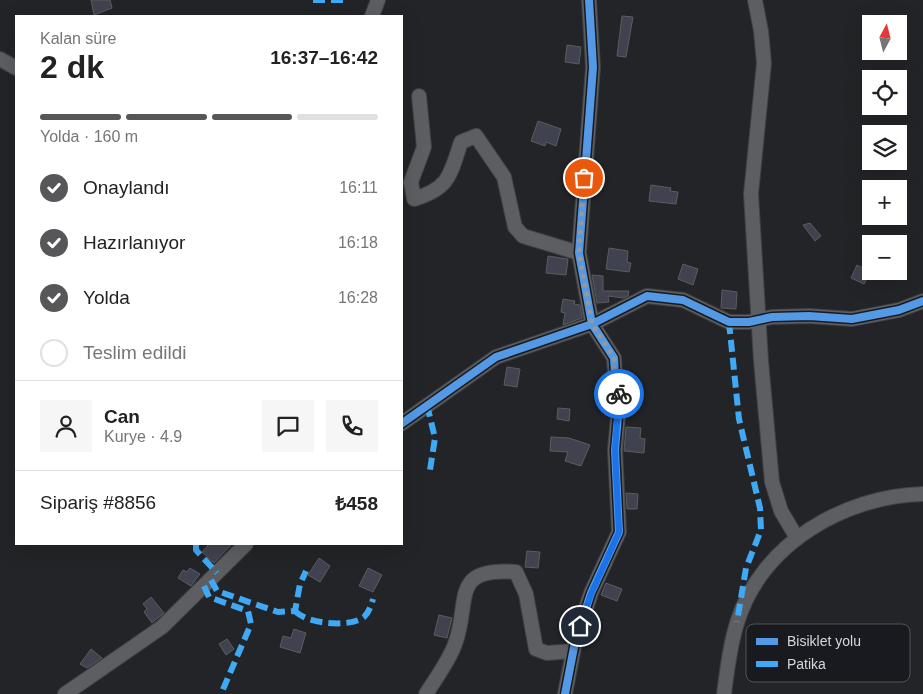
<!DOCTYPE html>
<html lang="tr">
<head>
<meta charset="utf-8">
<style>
	body { margin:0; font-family:Helvetica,sans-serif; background:#f6f6f6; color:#222; height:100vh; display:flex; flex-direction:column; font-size:19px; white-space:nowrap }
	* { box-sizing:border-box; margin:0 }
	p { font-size:16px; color:#767676 }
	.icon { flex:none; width:28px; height:28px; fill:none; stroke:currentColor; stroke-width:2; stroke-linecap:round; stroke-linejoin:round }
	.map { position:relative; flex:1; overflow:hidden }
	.side { position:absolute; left:15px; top:15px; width:388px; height:530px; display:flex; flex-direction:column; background:#fff; border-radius:0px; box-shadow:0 5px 20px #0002 }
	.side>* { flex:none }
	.needle { width:32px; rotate:7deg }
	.fabs { position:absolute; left:862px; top:15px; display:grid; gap:10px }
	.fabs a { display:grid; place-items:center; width:45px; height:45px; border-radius:0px; background:#fff; box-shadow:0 5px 20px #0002; font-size:25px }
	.pin { position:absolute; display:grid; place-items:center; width:42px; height:42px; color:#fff; margin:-21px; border:2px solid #fff; border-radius:50%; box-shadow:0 1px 5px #0007 }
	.courier { position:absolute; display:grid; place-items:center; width:50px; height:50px; margin:-25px; border:4px solid #1a73e8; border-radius:50%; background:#fff; color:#222; box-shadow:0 1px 6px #0007 }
	.summary em { font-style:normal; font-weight:700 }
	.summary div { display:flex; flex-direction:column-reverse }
	.summary { display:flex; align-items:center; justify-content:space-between; height:85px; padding:0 25px }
	h1 { font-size:32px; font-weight:700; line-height:38px }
	.bar { display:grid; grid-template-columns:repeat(4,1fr); gap:8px 5px; align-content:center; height:60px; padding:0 25px }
	.bar i { height:6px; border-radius:4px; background:#e0e0e0 }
	.bar .current { background:#575759 }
	.bar p { grid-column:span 4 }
	.line { display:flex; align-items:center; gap:12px; padding:0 25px; border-top:1px solid #e0e0e0 }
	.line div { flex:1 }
	.round { display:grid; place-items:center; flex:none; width:52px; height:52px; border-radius:0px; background:#f6f6f6 }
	ol { padding:0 25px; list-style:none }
	li { display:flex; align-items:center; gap:15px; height:55px }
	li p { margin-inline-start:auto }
	li .icon { padding:5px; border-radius:50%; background:#575759; color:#fff; stroke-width:4 }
	li:last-child { color:#767676 }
	li i { width:28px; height:28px; border:2px solid #e0e0e0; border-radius:50% }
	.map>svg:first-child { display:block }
	.building { fill:#40434f; stroke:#5b5c5f }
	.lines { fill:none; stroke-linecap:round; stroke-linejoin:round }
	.minor-casing { stroke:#414144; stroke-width:16 }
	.minor { stroke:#5d5e61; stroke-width:14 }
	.quiet { stroke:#3fa9f5; stroke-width:6; stroke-dasharray:12 6; stroke-linecap:butt }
	.cycleway-casing { stroke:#181a1f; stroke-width:11 }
	.cycleway { stroke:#5399e6; stroke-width:8 }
	.done { stroke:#97989c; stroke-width:5; stroke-dasharray:0 9 }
	.route { stroke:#1a73e8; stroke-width:6 }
	.key { fill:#181a1f; stroke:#515357; stroke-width:1 }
	.key-label { font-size:14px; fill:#d5d7db }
</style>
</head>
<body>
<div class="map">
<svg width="923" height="694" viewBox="0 0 923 694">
	<rect width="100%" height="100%" fill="#232427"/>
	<g class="building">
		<path d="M91,0H110L112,8L94,15Z"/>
		<path d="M622,16L633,17L626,57L617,56Z"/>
		<path d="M567,45L581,47L579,64L565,62Z"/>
		<path d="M538,121L561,129L556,146L546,142L545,146L531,141Z"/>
		<path d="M651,185L671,188L670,191L678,192L676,204L649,201Z"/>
		<path d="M810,223L821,236L815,241L803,225Z"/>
		<path d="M609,248L628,251L627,262L631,263L629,272L606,269Z"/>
		<path d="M548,256L568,259L566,275L546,273Z"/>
		<path d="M683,264L698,269L693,285L678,279Z"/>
		<path d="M857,265L870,272L864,284L851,278Z"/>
		<path d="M592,275L603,276V291H629L628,296L623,298L608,296L609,302L597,303Z"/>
		<path d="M722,290L737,292L736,309L721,308Z"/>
		<path d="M563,299L575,301L574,304L580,305L582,318L563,325L565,313L561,312Z"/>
		<path d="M507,367L520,369L517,387L504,385Z"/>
		<path d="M558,408L570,409L569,421L557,419Z"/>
		<path d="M626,427L641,428L640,438L645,439L644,453L624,451Z"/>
		<path d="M551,437L569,438L590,445L581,466L565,461L568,452L550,451Z"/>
		<path d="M626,493L638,494L637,509H627Z"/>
		<path d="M209,544H232L214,563L202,552Z"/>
		<path d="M527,551L540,552L538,568L525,567Z"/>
		<path d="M319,558L330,566L320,582L308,575Z"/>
		<path d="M190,568L200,574L191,586L178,578L183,570L187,572Z"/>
		<path d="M368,568L382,575L373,592L359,586Z"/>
		<path d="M606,583L622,589L617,601L601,595Z"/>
		<path d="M151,597L164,613L152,623L144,612L147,609L143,604Z"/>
		<path d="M439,615L452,618L447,638L434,635Z"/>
		<path d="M294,629L306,633L300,653L280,647L283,636L291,638Z"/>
		<path d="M227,639L234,649L226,655L219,644Z"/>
		<path d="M91,649L102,658L87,668L80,664Z"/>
	</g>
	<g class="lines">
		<g class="minor-casing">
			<g id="minor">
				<path d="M755,0L761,31L764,63L751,194L761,361L772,482L781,511L797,538"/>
				<path d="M372,16L378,0"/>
				<path d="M0,59L16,68"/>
				<path d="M419,96L424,147L411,182L414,199C450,188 450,175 461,142L476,136L504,177L515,227L523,236L579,253"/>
				<path d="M401,424L496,357L592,324L647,296L683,300L729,322H749L772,317L809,316L852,319L899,310L923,301"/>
				<path d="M65,694L162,627L246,544"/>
				<path d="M426,694C436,678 449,661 455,644C471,601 449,567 516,572L526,594L536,649L547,653L573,651"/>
				<path d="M565,694L575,642L591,593L619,532L615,450L620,395L615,374L614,358L592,324L579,253L593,67L589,0"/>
				<path d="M724,694C727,670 730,645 737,623C761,544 844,496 923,494"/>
			</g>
		</g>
		<use href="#minor" class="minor"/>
		<g class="quiet">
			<path d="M313,0H349"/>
			<path d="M729,322L739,419L760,508L761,530L746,568L737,622"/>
			<path d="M427,405L435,438L430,470"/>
			<path d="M196,544V550L217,573"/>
			<path d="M211,580L217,591L278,612L295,611L300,584L306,571"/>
			<path d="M204,586L209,597L248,611L251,624L221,694"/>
			<path d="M295,611C307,624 350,628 364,617C369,612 371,606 373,599"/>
		</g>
		<g class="cycleway-casing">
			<g id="cycleway">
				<path d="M401,424L496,357L592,324L647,296L683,300L729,322H749L772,317L809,316L852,319L899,310L923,301"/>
				<path d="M565,694L575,642L591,593L619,532L615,450L620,395L615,374L614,358L592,324L579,253L593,67L589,0"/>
			</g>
		</g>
		<use href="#cycleway" class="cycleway"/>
	</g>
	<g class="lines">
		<path class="done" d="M584,178L579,253L592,324L614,358V374L619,394"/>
		<path class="route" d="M580,626L591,594L619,532L615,450L619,394"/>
	</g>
	<rect x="746" y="624" width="164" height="58" rx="8" class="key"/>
	<rect x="756" y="638" width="22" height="7" fill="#5399e6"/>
	<rect x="756" y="661" width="22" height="6" fill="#3fa9f5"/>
	<g class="key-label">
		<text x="787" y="646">Bisiklet yolu</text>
		<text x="787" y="669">Patika</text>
	</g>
</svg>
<div class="fabs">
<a><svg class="needle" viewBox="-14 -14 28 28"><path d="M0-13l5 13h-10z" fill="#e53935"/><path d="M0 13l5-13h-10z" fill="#767676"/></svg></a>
<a><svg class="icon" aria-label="locate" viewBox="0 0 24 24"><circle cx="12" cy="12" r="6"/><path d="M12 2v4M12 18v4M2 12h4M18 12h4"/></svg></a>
<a><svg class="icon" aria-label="layers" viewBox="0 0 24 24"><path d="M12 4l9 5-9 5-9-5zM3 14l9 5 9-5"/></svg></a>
<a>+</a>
<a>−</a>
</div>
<div class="pin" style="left:584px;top:178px;background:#ea580c"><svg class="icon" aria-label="bag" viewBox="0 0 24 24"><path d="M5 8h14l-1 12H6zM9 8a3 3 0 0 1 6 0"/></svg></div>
<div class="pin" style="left:580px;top:626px;background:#1f2937"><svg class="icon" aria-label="home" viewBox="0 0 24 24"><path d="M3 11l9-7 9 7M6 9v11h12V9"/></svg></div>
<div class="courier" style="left:619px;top:394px"><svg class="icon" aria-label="bike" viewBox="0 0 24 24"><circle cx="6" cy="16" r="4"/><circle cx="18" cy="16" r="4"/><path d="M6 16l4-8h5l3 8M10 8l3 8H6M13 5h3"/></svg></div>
<section class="side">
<div class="summary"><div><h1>2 dk</h1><p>Kalan süre</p></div><em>16:37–16:42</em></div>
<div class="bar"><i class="current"></i><i class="current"></i><i class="current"></i><i></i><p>Yolda · 160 m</p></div>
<ol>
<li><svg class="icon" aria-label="check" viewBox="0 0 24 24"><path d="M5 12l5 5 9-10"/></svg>Onaylandı<p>16:11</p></li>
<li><svg class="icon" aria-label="check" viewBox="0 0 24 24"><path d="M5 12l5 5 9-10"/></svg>Hazırlanıyor<p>16:18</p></li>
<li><svg class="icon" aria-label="check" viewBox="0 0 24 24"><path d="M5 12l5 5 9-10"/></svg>Yolda<p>16:28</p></li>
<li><i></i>Teslim edildi</li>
</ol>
<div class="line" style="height:90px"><a class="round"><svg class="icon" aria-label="person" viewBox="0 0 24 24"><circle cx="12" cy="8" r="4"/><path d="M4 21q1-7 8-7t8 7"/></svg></a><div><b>Can</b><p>Kurye · 4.9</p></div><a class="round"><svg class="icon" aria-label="chat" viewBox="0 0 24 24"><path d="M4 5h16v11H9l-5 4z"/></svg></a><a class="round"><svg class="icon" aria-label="phone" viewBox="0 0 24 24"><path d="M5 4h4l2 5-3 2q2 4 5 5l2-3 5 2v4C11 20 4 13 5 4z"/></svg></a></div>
<div class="line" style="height:65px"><div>Sipariş #8856</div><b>₺458</b></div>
</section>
</div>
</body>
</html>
